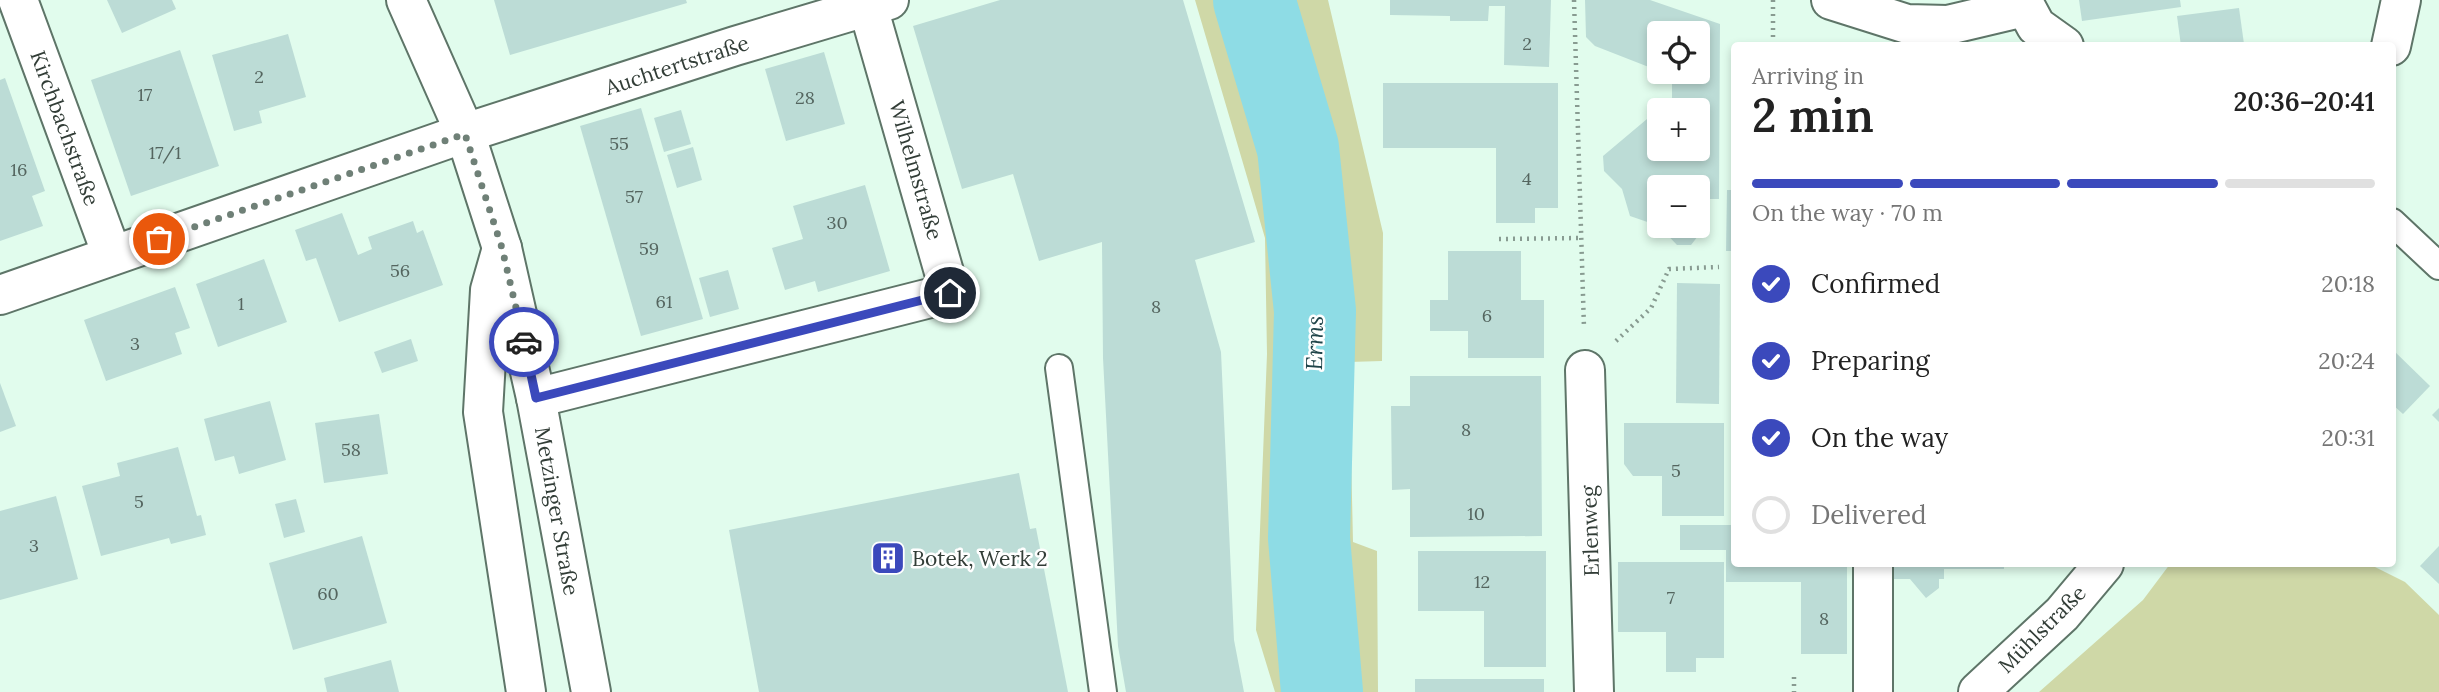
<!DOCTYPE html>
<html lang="en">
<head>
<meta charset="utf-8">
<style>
	body { margin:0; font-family:Lora,serif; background:#f6f6f6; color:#222; height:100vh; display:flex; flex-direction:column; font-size:26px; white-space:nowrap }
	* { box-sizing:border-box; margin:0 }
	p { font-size:23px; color:#767676 }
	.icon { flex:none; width:38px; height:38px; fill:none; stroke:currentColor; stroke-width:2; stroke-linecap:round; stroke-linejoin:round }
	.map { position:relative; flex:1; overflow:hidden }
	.drawer { position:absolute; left:1731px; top:42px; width:665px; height:525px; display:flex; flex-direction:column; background:#fff; border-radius:7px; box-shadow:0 4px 10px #0003 }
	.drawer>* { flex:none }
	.buttons { position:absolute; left:1647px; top:21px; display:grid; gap:14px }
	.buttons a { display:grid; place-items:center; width:63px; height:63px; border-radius:7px; background:#fff; box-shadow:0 4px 10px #0003; font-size:35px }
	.pin { position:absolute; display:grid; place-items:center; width:60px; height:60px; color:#fff; margin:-30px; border:4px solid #fff; border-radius:50%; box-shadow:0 2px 7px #0007 }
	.courier { position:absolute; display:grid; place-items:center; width:70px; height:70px; margin:-35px; border:5px solid #3b49bc; border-radius:50%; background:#fff; color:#222; box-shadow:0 2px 9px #0007 }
	.summary em { font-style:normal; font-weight:600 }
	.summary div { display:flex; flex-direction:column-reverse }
	.summary { display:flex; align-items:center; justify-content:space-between; height:119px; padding:0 21px }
	h1 { font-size:46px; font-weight:600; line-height:52px }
	.bar { display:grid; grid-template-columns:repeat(4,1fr); gap:10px 7px; align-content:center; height:84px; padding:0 21px }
	.bar i { height:9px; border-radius:5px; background:#e0e0e0 }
	.bar .selected { background:#3b49bc }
	.bar p { grid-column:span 4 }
	ol { padding:0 21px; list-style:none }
	li { display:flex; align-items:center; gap:21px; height:77px }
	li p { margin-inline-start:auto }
	li .icon { padding:7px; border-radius:50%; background:#3b49bc; color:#fff; stroke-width:4 }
	li:last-child { color:#767676 }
	li i { width:38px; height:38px; border:4px solid #e0e0e0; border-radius:50% }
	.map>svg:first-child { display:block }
	.green { fill:#cfd8a7 }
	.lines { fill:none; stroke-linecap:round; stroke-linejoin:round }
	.river { stroke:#8edce5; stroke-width:82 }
	.building { fill:#bcdcd6; fill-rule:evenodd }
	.service-casing { stroke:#5e7568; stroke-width:30 }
	.minor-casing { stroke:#5e7568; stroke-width:42 }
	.tertiary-casing { stroke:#5e7568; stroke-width:42 }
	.path { stroke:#889b91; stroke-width:4.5; stroke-dasharray:2 5; stroke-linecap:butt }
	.service { stroke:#fff; stroke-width:26 }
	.minor { stroke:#fff; stroke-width:38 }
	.tertiary { stroke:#fff; stroke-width:38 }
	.done { stroke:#6f8077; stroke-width:7; stroke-dasharray:0 12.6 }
	.route { stroke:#3b49bc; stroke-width:9 }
	.labels { text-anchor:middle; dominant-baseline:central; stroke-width:5; stroke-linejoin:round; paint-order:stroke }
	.number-label { font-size:18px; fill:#54655f }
	.street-label { font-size:21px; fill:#323d37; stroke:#fff }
	.poi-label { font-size:21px; fill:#323d37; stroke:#fff; text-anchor:start }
	.water-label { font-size:23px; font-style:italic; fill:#1f4449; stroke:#fff }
</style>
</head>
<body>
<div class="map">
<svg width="2439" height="692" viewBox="0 0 2439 692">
	<rect width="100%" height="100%" fill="#e1fced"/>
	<g class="green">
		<path d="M1195,0H1328L1383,233L1382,361L1349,362L1353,542L1377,551L1378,692H1275L1256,630L1267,354L1265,238Z"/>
		<path d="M2170,564H2369L2405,582L2439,615V692H2039L2143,600Z"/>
	</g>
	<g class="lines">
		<path class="river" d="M1254,0L1298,148L1315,311L1309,538L1322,692"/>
	</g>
	<g class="building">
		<path d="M107,0H172L176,9L122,33Z"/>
		<path d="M494,0H686L687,3L510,55Z"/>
		<path d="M1000,0H1183L1255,242L1195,260L1221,352L1234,640L1244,692H1126L1118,646L1103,358L1102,242L1039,261L1013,174L962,189L913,26Z"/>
		<path d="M1390,0H1551L1549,67L1504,65L1505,6H1489L1488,21H1450V16L1390,15Z"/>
		<path d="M1585,0H1650L1720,24L1719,199H1705V227L1691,245H1677L1659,226L1630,216L1622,189L1604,171L1603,156L1672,98V76L1662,72H1698V33H1659V71L1595,46L1586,37ZM1659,110H1698V149H1659ZM1659,187H1698V226H1659Z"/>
		<path d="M2079,0H2180L2181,7L2082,21Z"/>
		<path d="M2239,8L2244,44L2181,46L2177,16Z"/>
		<path d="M288,34L306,97L259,111L262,123L234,131L212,55Z"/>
		<path d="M180,50L219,166L131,196L91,80Z"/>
		<path d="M824,52L845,124L786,141L765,69Z"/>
		<path d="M5,78L45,191L32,196L43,226L0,241V80Z"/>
		<path d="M1383,83H1558V208H1535V223H1496V148H1383Z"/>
		<path d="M641,108L703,319L641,336L580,126Z"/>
		<path d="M681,110L691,144L664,152L654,118Z"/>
		<path d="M693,147L702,180L677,188L667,155Z"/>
		<path d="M865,185L890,271L818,292L815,281L785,290L772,248L803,239L793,206Z"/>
		<path d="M1727,190H1734V251H1726Z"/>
		<path d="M342,213L358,255L372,249L368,237L413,221L417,233L423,230L443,285L339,322L316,258L306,261L295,230Z"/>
		<path d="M1448,251H1521V300H1544V358H1468V331H1430V300H1448Z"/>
		<path d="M264,259L287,322L218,347L196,284Z"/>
		<path d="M728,270L739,309L710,317L699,278Z"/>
		<path d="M1677,283L1720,284L1719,404L1676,403Z"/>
		<path d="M175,287L190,328L175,333L182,354L106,381L84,320Z"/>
		<path d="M411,339L418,361L382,373L374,352Z"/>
		<path d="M2392,349L2430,386L2403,414L2392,404Z"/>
		<path d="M1410,376H1541L1542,536L1410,537V489L1392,490L1391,406H1410Z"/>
		<path d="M0,383L16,426L0,432Z"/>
		<path d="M270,401L286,460L239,474L234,456L215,461L204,419Z"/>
		<path d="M2439,408V422L2432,415Z"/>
		<path d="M379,414L388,474L324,483L315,423Z"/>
		<path d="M1624,423H1724V516H1662V476H1633L1624,464Z"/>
		<path d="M178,447L197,516L201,515L206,535L171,544L169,538L101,556L82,486L120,476L117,463Z"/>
		<path d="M1019,473L1030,529L1036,528L1068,692H759L729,530Z"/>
		<path d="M56,496L78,579L0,600V511Z"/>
		<path d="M296,499L305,532L284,538L275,504Z"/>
		<path d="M1680,525H1734V564H1847V654H1801V582H1726V550H1680Z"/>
		<path d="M362,536L387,623L293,650L269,563Z"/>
		<path d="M2439,546V584L2420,566Z"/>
		<path d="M1418,551H1546V667H1484V611H1418Z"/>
		<path d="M1618,562H1724V658H1696V672H1666V632H1618Z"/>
		<path d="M1885,564H2004V569H1944V579H1939V588L1926,598L1910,579H1885Z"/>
		<path d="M391,660L399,692H327L324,678Z"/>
		<rect x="1415" y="679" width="129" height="13"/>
	</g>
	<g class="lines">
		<g class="service-casing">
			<g id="service">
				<path d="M2392,222L2439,266"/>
				<path d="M1059,368L1103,692"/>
			</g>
		</g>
		<g class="minor-casing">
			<g id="minor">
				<path d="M18,0L112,255"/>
				<path d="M1831,0L1907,24L1948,25L2024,7"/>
				<path d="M2022,0L2036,26L2064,46"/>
				<path d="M2391,46L2401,0"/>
				<path d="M502,248L490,290L483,412L526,692"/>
				<path d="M0,295L465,133L735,46L889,0"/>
				<path d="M1585,370L1594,692"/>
				<path d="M536,398L950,293L866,0"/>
				<path d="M1873,692V564"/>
				<path d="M1978,692L2062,614L2104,564"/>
			</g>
		</g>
		<g class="tertiary-casing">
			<path id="tertiary" d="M406,0L465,133L502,248L536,398L591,692"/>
		</g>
		<g class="path">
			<path d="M1574,0L1584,328"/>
			<path d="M1773,0V46"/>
			<path d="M1499,239L1581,238"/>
			<path d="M1616,341L1651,308L1669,269L1719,267"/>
			<path d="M1794,677V692"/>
		</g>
		<use href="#service" class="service"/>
		<use href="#minor" class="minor"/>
		<use href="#tertiary" class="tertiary"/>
	</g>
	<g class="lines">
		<path class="done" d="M159,239L465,134L502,248L524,342"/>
		<path class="route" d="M524,342L536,398L950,293"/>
	</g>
	<defs>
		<g id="building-square" transform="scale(1.75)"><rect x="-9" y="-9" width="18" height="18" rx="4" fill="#3b49bc" stroke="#fff"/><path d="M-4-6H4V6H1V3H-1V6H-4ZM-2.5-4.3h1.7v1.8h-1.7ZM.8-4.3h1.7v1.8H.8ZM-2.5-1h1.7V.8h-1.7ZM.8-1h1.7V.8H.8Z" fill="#fff"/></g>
	</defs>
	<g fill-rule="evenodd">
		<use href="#building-square" x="888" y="558"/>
	</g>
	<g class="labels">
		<g class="number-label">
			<text x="1527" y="43">2</text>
			<text x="259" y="76">2</text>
			<text x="145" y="94">17</text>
			<text x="805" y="97">28</text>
			<text x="619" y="143">55</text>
			<text x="165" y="152">17/1</text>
			<text x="19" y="169">16</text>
			<text x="1527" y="178">4</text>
			<text x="634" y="196">57</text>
			<text x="837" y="222">30</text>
			<text x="649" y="248">59</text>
			<text x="400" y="270">56</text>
			<text x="664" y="301">61</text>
			<text x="241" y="303">1</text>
			<text x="1156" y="306">8</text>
			<text x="1487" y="315">6</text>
			<text x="135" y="343">3</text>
			<text x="1466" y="429">8</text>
			<text x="351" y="449">58</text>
			<text x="1676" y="470">5</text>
			<text x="139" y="501">5</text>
			<text x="1476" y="513">10</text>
			<text x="34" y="545">3</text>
			<text x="1482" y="581">12</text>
			<text x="328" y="593">60</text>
			<text x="1671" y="597">7</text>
			<text x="1824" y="618">8</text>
		</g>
		<g class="street-label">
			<text transform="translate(677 65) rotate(-18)">Auchtertstraße</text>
			<text transform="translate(65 128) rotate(70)">Kirchbachstraße</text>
			<text transform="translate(916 170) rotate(74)">Wilhelmstraße</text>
			<text transform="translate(557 511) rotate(80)">Metzinger Straße</text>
			<text transform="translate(1590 531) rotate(-92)">Erlenweg</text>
			<text transform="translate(2042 629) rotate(-45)">Mühlstraße</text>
		</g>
		<g class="poi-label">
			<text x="912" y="558">Botek, Werk 2</text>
		</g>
		<g class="water-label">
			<text transform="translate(1314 343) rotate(-89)">Erms</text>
		</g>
	</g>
</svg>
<div class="buttons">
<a><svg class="icon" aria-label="locate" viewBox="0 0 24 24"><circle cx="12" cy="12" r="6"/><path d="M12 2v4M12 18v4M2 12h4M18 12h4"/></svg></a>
<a>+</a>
<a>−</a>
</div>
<div class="pin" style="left:159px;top:239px;background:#ea580c"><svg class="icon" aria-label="bag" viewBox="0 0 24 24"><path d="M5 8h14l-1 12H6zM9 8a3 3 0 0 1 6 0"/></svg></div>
<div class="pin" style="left:950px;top:293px;background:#1f2937"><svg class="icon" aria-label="home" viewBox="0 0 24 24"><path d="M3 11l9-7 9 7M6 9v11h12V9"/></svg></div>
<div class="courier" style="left:524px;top:342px"><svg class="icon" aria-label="car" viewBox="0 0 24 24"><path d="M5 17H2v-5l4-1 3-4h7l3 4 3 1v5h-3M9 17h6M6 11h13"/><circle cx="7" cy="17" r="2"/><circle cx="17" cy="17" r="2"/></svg></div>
<section class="drawer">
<div class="summary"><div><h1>2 min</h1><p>Arriving in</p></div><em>20:36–20:41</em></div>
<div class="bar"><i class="selected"></i><i class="selected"></i><i class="selected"></i><i></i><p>On the way · 70 m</p></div>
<ol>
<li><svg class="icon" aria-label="check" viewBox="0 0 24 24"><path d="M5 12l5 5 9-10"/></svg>Confirmed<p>20:18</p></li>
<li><svg class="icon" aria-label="check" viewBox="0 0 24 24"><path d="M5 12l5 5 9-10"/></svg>Preparing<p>20:24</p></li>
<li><svg class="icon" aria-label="check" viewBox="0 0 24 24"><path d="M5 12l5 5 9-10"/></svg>On the way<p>20:31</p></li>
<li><i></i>Delivered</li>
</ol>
</section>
</div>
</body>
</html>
